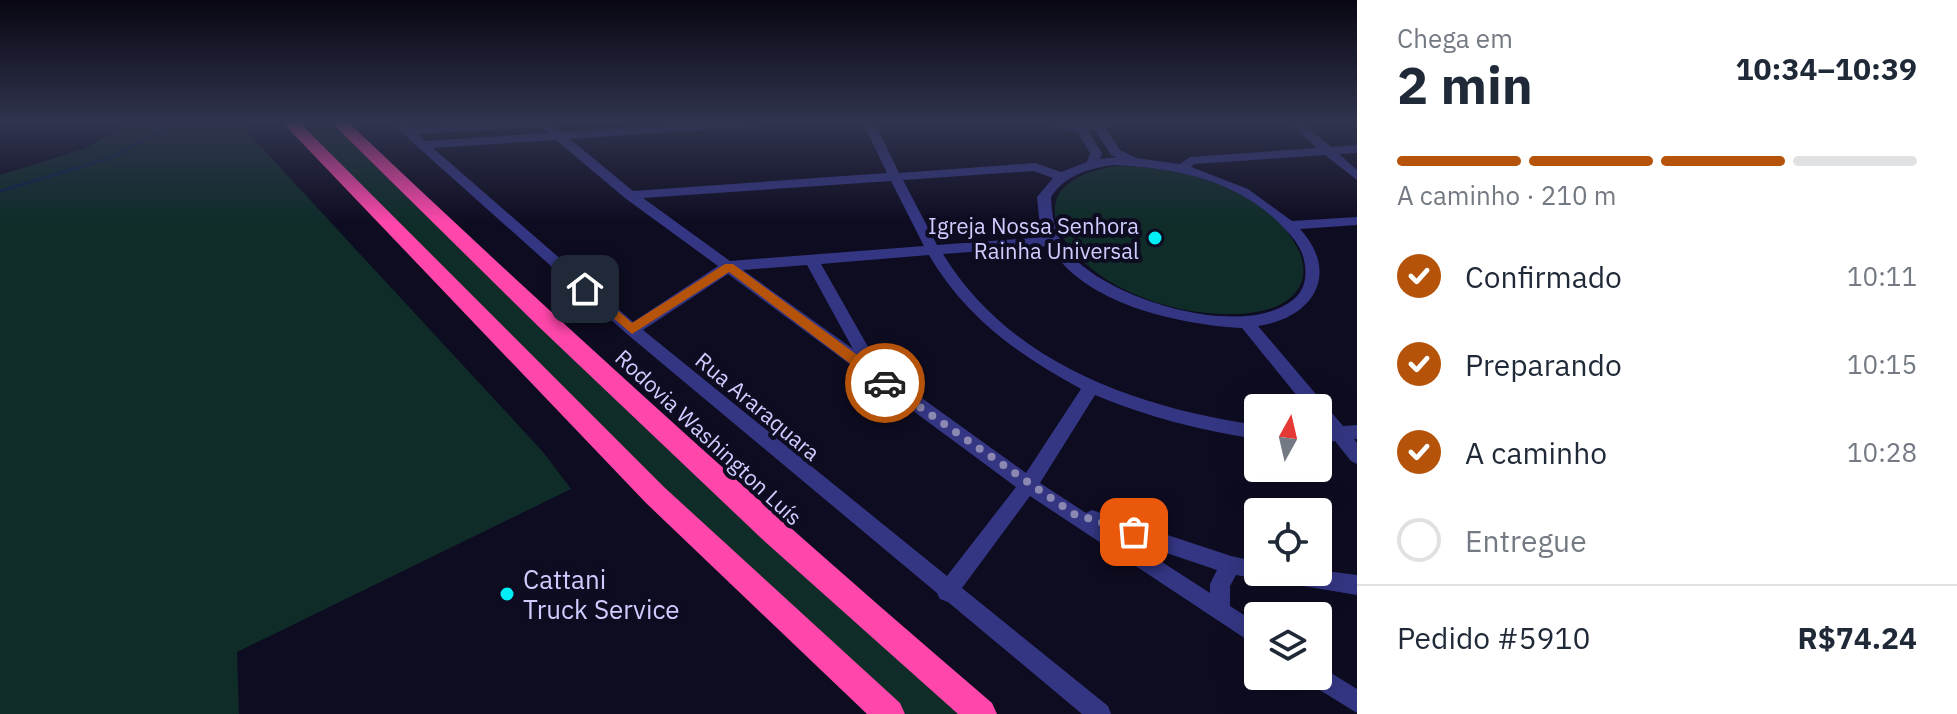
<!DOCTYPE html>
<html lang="pt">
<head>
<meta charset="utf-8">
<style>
	body { margin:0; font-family:"IBM Plex Sans",sans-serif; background:#f6f6f7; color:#1f2937; height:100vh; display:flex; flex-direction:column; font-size:30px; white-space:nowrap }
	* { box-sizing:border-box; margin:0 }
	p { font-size:26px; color:#747a83 }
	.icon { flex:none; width:44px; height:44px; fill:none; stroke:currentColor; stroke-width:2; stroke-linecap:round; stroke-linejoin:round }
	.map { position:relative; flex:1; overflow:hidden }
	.panel { display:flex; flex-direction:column; background:#fff; width:600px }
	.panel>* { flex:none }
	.needle { width:52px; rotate:8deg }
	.fabs { position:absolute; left:1244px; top:394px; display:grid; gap:16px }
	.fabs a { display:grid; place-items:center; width:88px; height:88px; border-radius:8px; background:#fff; box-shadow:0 8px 32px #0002; font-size:40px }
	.pin { position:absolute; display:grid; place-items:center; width:68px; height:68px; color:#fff; margin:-34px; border-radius:16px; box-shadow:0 4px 12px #0006 }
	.courier { position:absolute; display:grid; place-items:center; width:80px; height:80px; margin:-40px; border:6px solid #b45309; border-radius:50%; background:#fff; color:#222; box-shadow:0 2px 10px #0007 }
	.head em { font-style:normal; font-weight:700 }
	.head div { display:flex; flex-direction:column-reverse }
	.head { display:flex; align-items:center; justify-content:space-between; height:136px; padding:0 40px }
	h1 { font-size:52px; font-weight:700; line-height:60px }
	.bar { display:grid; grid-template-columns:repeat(4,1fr); gap:12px 8px; align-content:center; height:96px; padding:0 40px }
	.bar i { height:10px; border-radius:6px; background:#e0e1e3 }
	.bar .current { background:#b45309 }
	.bar p { grid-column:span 4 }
	.line { display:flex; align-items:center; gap:20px; padding:0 40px; border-top:2px solid #e0e1e3 }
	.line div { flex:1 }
	ol { padding:0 40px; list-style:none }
	li { display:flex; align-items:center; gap:24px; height:88px }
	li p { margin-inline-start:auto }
	li .icon { padding:8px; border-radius:50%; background:#b45309; color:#fff; stroke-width:4 }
	li:last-child { color:#747a83 }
	li i { width:44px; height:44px; border:4px solid #e0e1e3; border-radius:50% }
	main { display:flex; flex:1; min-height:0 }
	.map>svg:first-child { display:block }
	.green { fill:#0f2c29 }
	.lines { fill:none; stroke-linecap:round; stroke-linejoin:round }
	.stream { stroke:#082244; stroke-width:3 }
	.minor { fill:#343683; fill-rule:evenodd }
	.highway { fill:#ff47ab; fill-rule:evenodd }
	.route { fill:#b45309 }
	.done { stroke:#8b89b1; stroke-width:8; stroke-dasharray:0 14.4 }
	.poi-dot { fill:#00eff7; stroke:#0e0c21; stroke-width:3 }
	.labels { text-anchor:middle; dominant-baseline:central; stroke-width:8; stroke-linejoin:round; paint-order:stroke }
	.poi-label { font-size:22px; fill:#cfccff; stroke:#0e0c21; text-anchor:end }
	.street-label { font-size:22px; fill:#cfccff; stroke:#0e0c21 }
	.near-poi-label { font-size:26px; fill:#cfccff; stroke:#0e0c21; text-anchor:start }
</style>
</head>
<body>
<main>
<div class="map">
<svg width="1357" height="714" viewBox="0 0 1357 714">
	<rect width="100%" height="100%" fill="#0e0c21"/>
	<g class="green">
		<path d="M132,123H239L543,452L571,489L237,652L239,714H0V175L84,149Z"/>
		<path d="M299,123H332L624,407L967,714H906L602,431Z"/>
		<path d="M1117,166C1179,166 1265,187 1297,247C1305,262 1307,279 1295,293C1282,309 1255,314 1234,314C1192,315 1149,304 1112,283C1049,245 1021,180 1117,166Z"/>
	</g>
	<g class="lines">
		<path class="stream" d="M0,191L113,157L175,123"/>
		<g class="minor">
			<path d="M391,123H404L409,127L491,123H556L553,126L561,132L706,123H762L756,126L570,139L633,191L887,173L863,123H875L899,173L1035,163L1061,172L1087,162L1090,153L1077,132L1046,125L1044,123L1081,125L1119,123L1106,128L1120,150L1136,158L1180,164L1190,157L1317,148L1289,123H1302L1331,147L1357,145V153L1339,154L1357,170V180L1325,155L1194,164L1191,167L1248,189L1292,221L1357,217V225L1300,229C1341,274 1313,318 1258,326L1343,426L1357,425V439H1354L1357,443V464L1351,461L1335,441L1318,443V429L1324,428L1318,421V408H1307L1242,328C1181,325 1082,304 1050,246L943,254C1009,363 1138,408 1258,425V439C1201,431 1148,417 1095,395L1040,483L1086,513L1092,510L1231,556L1258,562V572H1318V570L1357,575V595L1236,575L1230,586V606L1258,624V647L1030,496L962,588L1108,706L1111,714H1082L948,602L940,599L937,593L627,334ZM541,127L548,133L425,141L417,134ZM1095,130L1111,155L1117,157L1100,159L1102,153L1088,131ZM556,140L625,198L718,266L633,322L433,148ZM1113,165C1172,167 1238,180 1281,225C1291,235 1301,246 1304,260C1307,274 1306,289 1294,299C1243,342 1102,298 1066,249C1054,232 1052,216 1051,197C1065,175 1088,169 1113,165ZM1034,171L1053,178L1037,197L1040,227L1045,237L937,245L903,180ZM891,181L924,246L730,261L643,198ZM929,255C965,317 1020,356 1081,389L1026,473L880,368L821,264ZM807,265L853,349L743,270ZM728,274L1016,487L947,576L643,330ZM1128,540L1217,570L1210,584V593Z"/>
			<path d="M1318,665L1357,689V713L1310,684L1307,676H1318Z"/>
		</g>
		<g class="highway">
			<path d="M283,123H300L664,487L900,703L905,714H867L646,503Z"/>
			<path d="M332,123H349C559,322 772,515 992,703L997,714H958L761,538L539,327Z"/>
		</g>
	</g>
	<linearGradient id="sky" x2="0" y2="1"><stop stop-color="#080712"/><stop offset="0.55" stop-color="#30344e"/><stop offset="1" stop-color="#30344e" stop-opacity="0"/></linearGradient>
	<rect width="1357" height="223" fill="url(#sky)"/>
	<path class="route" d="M725,264H733L890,379V386H880L729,272L632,334L579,289L590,286L632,323Z"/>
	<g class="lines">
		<path class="done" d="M885,383L1074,514L1134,532"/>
	</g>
	<g class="poi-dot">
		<circle cx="1155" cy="238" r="8"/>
		<circle cx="507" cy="594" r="8"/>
	</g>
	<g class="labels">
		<g class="poi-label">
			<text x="1139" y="225">Igreja Nossa Senhora<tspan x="1139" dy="25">Rainha Universal</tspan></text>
		</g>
		<g class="street-label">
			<text transform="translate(758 406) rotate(40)">Rua Araraquara</text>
			<text transform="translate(709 437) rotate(43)">Rodovia Washington Luís</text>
		</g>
		<g class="near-poi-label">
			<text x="523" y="579">Cattani<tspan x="523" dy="30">Truck Service</tspan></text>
		</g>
	</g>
</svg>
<div class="fabs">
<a><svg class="needle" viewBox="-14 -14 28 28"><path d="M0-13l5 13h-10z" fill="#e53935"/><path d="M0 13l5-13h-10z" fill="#747a83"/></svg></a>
<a><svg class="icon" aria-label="locate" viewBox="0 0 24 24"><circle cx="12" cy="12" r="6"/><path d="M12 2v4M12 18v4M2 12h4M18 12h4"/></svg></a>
<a><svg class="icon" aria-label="layers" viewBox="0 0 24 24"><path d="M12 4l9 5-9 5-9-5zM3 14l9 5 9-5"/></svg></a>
</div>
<div class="pin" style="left:1134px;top:532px;background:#ea580c"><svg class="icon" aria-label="bag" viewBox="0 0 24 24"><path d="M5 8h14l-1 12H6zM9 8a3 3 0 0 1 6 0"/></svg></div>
<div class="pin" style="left:585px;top:289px;background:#1f2937"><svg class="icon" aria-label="home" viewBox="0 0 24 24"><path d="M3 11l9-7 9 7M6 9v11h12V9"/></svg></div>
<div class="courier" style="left:885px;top:383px"><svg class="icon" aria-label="car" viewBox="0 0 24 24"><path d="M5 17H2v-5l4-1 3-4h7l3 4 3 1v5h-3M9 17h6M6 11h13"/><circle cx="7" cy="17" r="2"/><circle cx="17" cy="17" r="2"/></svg></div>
</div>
<section class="panel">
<div class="head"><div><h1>2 min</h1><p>Chega em</p></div><em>10:34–10:39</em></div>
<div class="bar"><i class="current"></i><i class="current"></i><i class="current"></i><i></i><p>A caminho · 210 m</p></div>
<ol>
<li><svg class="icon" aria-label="check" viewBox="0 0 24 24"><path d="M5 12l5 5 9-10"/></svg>Confirmado<p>10:11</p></li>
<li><svg class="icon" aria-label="check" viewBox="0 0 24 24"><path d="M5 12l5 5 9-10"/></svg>Preparando<p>10:15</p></li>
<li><svg class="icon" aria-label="check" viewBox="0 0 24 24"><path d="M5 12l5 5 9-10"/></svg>A caminho<p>10:28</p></li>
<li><i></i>Entregue</li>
</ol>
<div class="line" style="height:104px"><div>Pedido #5910</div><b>R$74.24</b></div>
</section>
</main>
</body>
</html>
